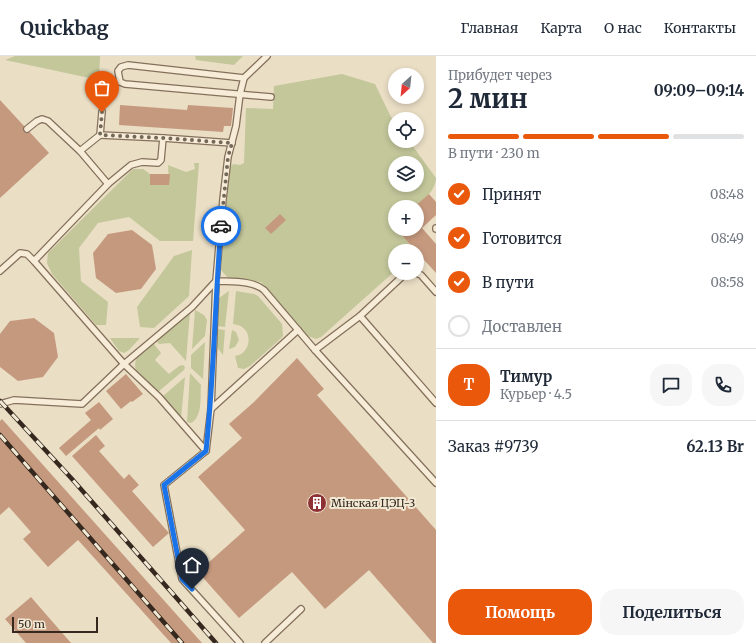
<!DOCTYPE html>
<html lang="ru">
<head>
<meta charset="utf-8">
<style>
	body { margin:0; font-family:Merriweather,serif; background:#f6f6f7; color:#1f2937; height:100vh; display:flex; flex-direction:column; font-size:15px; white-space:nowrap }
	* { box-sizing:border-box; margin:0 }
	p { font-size:13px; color:#747a83 }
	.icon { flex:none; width:22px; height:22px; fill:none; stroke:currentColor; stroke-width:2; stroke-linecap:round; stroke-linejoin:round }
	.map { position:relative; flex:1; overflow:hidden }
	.sheet { display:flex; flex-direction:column; background:#fff; width:320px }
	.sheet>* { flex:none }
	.needle { width:26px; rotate:207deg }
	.buttons { position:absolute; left:388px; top:12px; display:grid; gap:8px }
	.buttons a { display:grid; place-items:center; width:36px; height:36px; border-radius:50%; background:#fff; box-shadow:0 2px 6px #0003; font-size:20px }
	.scale { position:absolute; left:12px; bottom:10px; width:86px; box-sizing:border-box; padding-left:4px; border:2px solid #35291f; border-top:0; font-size:11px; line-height:14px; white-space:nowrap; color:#35291f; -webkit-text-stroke:3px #f2e9d4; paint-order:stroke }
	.pin { position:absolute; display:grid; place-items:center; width:34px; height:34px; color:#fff; margin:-41px -17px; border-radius:50% 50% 50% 0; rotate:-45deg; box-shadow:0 0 4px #0007 }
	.pin .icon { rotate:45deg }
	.courier { position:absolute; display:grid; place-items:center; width:40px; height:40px; margin:-20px; border:3px solid #1a73e8; border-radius:50%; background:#fff; color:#222; box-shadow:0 1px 5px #0007 }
	.summary em { font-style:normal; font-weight:700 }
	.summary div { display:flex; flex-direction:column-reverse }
	.summary { display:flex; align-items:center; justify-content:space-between; height:68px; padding:0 12px }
	h1 { font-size:26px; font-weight:700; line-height:30px }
	.bar { display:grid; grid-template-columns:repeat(4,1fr); gap:6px 4px; align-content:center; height:48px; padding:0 12px }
	.bar i { height:5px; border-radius:3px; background:#e0e1e3 }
	.bar .current { background:#ea580c }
	.bar p { grid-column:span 4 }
	.line { display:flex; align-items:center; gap:10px; padding:0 12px; border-top:1px solid #e0e1e3 }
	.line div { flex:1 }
	.round { display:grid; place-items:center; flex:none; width:42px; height:42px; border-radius:16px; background:#f6f6f7 }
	ol { padding:0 12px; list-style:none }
	li { display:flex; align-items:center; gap:12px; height:44px }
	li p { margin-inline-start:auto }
	li .icon { padding:4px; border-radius:50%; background:#ea580c; color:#fff; stroke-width:4 }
	li:last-child { color:#747a83 }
	li i { width:22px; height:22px; border:2px solid #e0e1e3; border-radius:50% }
	.button { display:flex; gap:8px; margin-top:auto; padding:8px 12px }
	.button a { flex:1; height:46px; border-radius:16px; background:#ea580c; color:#fff; font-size:16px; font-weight:700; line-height:46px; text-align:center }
	.button a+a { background:#f6f6f7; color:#1f2937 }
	header { display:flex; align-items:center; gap:24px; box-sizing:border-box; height:56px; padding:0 20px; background:#fff; border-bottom:1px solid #e0e1e3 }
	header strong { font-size:19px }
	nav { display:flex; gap:22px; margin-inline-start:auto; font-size:14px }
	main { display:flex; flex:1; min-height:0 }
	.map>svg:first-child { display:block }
	.green { fill:#c3c79a; fill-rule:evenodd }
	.building { fill:#c5997e }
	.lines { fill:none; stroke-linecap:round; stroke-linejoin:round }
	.service-casing { stroke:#84705c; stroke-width:8 }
	.service { stroke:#f6ecd7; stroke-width:5.5 }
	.rail-casing { stroke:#35291f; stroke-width:4.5 }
	.rail { stroke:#f2e9d4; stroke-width:3; stroke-dasharray:9; stroke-linecap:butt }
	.done { stroke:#746859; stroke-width:4; stroke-dasharray:0 7.2 }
	.route { stroke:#1a73e8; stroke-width:5 }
	.labels { text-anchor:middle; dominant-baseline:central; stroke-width:4; stroke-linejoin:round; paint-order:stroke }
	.poi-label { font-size:11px; fill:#35291f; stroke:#f2e9d4; text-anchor:start }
</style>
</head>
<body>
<header>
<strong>Quickbag</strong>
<nav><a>Главная</a><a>Карта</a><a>О нас</a><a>Контакты</a></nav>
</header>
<main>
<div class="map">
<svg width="436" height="587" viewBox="0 0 436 587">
	<rect width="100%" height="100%" fill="#eadec5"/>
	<g class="green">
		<path d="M15,0H100L99,24L5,4Z"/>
		<path d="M195,0H243L234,9L196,4Z"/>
		<path d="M342,18L375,28L391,61L395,66V85H409L436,122C436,133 424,145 415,150C410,153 401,151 395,151V166L392,169L416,195H395V215L321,281L316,283L308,280L261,226L228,222L221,214L230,110L234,108L240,109L244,107L246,52L273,53L274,30ZM395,107H417V129H395Z"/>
		<path d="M194,107H199L193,185H160L129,161L98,167L79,192L81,225L108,246L106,269H96L52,218L47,207L48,197L133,113H143L150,118V129H169L168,109L186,116L195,113Z"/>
		<path d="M192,194L189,240L154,272L140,271L137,251L174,200Z"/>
		<path d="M229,235L225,271L218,270L219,242Z"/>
		<path d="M236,235L254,238L258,240L282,268L283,280L278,285L250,310L244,313L238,312L235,300C252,298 255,270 233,268Z"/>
		<path d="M195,254L204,259L207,264L205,280L192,293Z"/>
		<path d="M190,256L186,305L170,287L159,288L155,284Z"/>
		<path d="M217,273L225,274L223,299L216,290Z"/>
		<path d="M232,274L236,276L239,284L235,291L229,293Z"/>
		<path d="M110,282H140L129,294L124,297L119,295Z"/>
		<path d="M205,286L203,323L191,312V299Z"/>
		<path d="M154,288L161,297L155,304L169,318L179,310L183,309L185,311L184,314L158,336L136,314C132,303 143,291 154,288Z"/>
		<path d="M190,317L201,329C200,340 203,361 191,367L187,366Z"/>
		<path d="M185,321L181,362L162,341Z"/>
	</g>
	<g class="building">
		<path d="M0,44L49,97L0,142Z"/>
		<path d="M120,49L187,54L188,49L233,52L231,70H224L223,76L119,69Z"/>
		<path d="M150,118H170L169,129H150Z"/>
		<path d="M429,138L436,146V159L422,172L436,188V217L396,173H417V151H414Z"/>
		<path d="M280,158L286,164L271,178L265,172Z"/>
		<path d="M132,174L152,189L156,213L141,233L116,237L96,222L93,197L108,178Z"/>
		<path d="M34,262L54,277L58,301L43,321L18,325L0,311V278L10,265Z"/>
		<path d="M297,302L324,333L317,339L436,474V587H433L369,514L325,553L292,516L239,562L198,516L245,474L198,421L242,382L229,368L254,346Z"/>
		<path d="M126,318L143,338L132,346L131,345L121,353L106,335Z"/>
		<path d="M99,346L113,363L100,374L99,372L66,400L59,392L91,364L85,357Z"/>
		<path d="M2,363L202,587H171L78,484L48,511L23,483L31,476L9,451L0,459V365Z"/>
		<path d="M96,379L105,390L99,395L124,423L129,418L139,429L132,435L169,477L153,491L72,400Z"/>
		<path d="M31,541L37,548L71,587H26L5,563Z"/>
	</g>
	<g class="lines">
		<g class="service-casing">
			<g id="service">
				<path d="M244,22L128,9L121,11L118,15L120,26L125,28L271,41"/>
				<path d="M102,56L100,79L163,82L232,87"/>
				<path d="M27,73L37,65L42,63L48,65L80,95"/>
				<path d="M100,79L80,95L108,128"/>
				<path d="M436,172V173"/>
				<path d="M0,215L20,197L27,198L34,205"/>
				<path d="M416,217L421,219L436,236"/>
				<path d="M360,260L436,347"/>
				<path d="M315,294L360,260L406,217"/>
				<path d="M0,348L14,344L82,348L124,308L34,205L108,128L131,109L142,106L158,107L161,104L163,82"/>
				<path d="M211,353L298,274"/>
				<path d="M206,395L159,341L124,308L192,251L216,225C231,226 252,224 264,234L315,294L436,427"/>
				<path d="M240,587L182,523L164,429L206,395L211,353L216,225L223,143L228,101L236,70L240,38L244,22L267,0"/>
				<path d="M265,587L301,553"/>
			</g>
		</g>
		<use href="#service" class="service"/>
		<g class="rail-casing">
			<g id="rail">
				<path d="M0,345L72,423L216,587"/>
				<path d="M0,379L182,587"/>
			</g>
		</g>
		<use href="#rail" class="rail"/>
	</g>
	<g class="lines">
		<path class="done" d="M102,56L100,79L163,82L232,87L228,101L221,170"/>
		<path class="route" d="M192,533L182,523L164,429L206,395C214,320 215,245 221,170"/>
	</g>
	<defs>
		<g id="building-disc" transform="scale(1)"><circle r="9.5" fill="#8e3135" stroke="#f2e9d4"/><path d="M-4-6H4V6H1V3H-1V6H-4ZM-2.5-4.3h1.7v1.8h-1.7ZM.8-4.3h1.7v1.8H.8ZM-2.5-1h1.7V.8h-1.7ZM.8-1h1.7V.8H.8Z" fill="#fff"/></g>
	</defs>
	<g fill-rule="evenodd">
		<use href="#building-disc" x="317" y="447"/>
	</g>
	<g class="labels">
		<g class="poi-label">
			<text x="331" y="447">Мінская ЦЭЦ-3</text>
		</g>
	</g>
</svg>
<div class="buttons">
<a><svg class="needle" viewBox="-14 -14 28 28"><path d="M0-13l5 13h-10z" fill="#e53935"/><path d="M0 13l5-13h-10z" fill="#747a83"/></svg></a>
<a><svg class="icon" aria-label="locate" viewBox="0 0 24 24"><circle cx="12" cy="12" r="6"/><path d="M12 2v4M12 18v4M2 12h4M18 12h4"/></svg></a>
<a><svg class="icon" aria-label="layers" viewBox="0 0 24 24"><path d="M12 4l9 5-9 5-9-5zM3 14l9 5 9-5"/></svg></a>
<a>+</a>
<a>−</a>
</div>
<div class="scale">50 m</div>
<div class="pin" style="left:102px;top:56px;background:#ea580c"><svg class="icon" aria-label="bag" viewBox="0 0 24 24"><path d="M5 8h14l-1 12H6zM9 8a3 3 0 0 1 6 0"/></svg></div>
<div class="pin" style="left:192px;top:533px;background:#1f2937"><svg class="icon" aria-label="home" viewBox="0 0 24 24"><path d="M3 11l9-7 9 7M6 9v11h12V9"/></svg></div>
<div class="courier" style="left:221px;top:170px"><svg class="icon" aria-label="car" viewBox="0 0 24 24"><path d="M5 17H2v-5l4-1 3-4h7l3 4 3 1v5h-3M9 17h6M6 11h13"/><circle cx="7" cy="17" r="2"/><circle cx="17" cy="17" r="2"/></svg></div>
</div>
<section class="sheet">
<div class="summary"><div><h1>2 мин</h1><p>Прибудет через</p></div><em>09:09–09:14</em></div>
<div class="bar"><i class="current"></i><i class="current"></i><i class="current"></i><i></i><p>В пути · 230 m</p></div>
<ol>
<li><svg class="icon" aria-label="check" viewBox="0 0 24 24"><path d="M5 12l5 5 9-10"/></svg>Принят<p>08:48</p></li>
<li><svg class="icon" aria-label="check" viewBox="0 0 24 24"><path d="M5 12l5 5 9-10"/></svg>Готовится<p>08:49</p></li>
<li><svg class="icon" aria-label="check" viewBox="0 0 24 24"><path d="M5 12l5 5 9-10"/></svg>В пути<p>08:58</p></li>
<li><i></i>Доставлен</li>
</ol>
<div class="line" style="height:72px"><b class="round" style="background:#ea580c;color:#fff">Т</b><div><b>Тимур</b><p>Курьер · 4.5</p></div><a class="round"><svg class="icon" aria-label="chat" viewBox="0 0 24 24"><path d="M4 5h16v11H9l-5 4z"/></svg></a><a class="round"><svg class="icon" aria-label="phone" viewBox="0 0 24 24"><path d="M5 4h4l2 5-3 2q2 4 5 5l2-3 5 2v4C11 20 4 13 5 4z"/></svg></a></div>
<div class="line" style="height:52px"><div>Заказ #9739</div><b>62.13 Br</b></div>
<div class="button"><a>Помощь</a><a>Поделиться</a></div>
</section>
</main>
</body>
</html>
